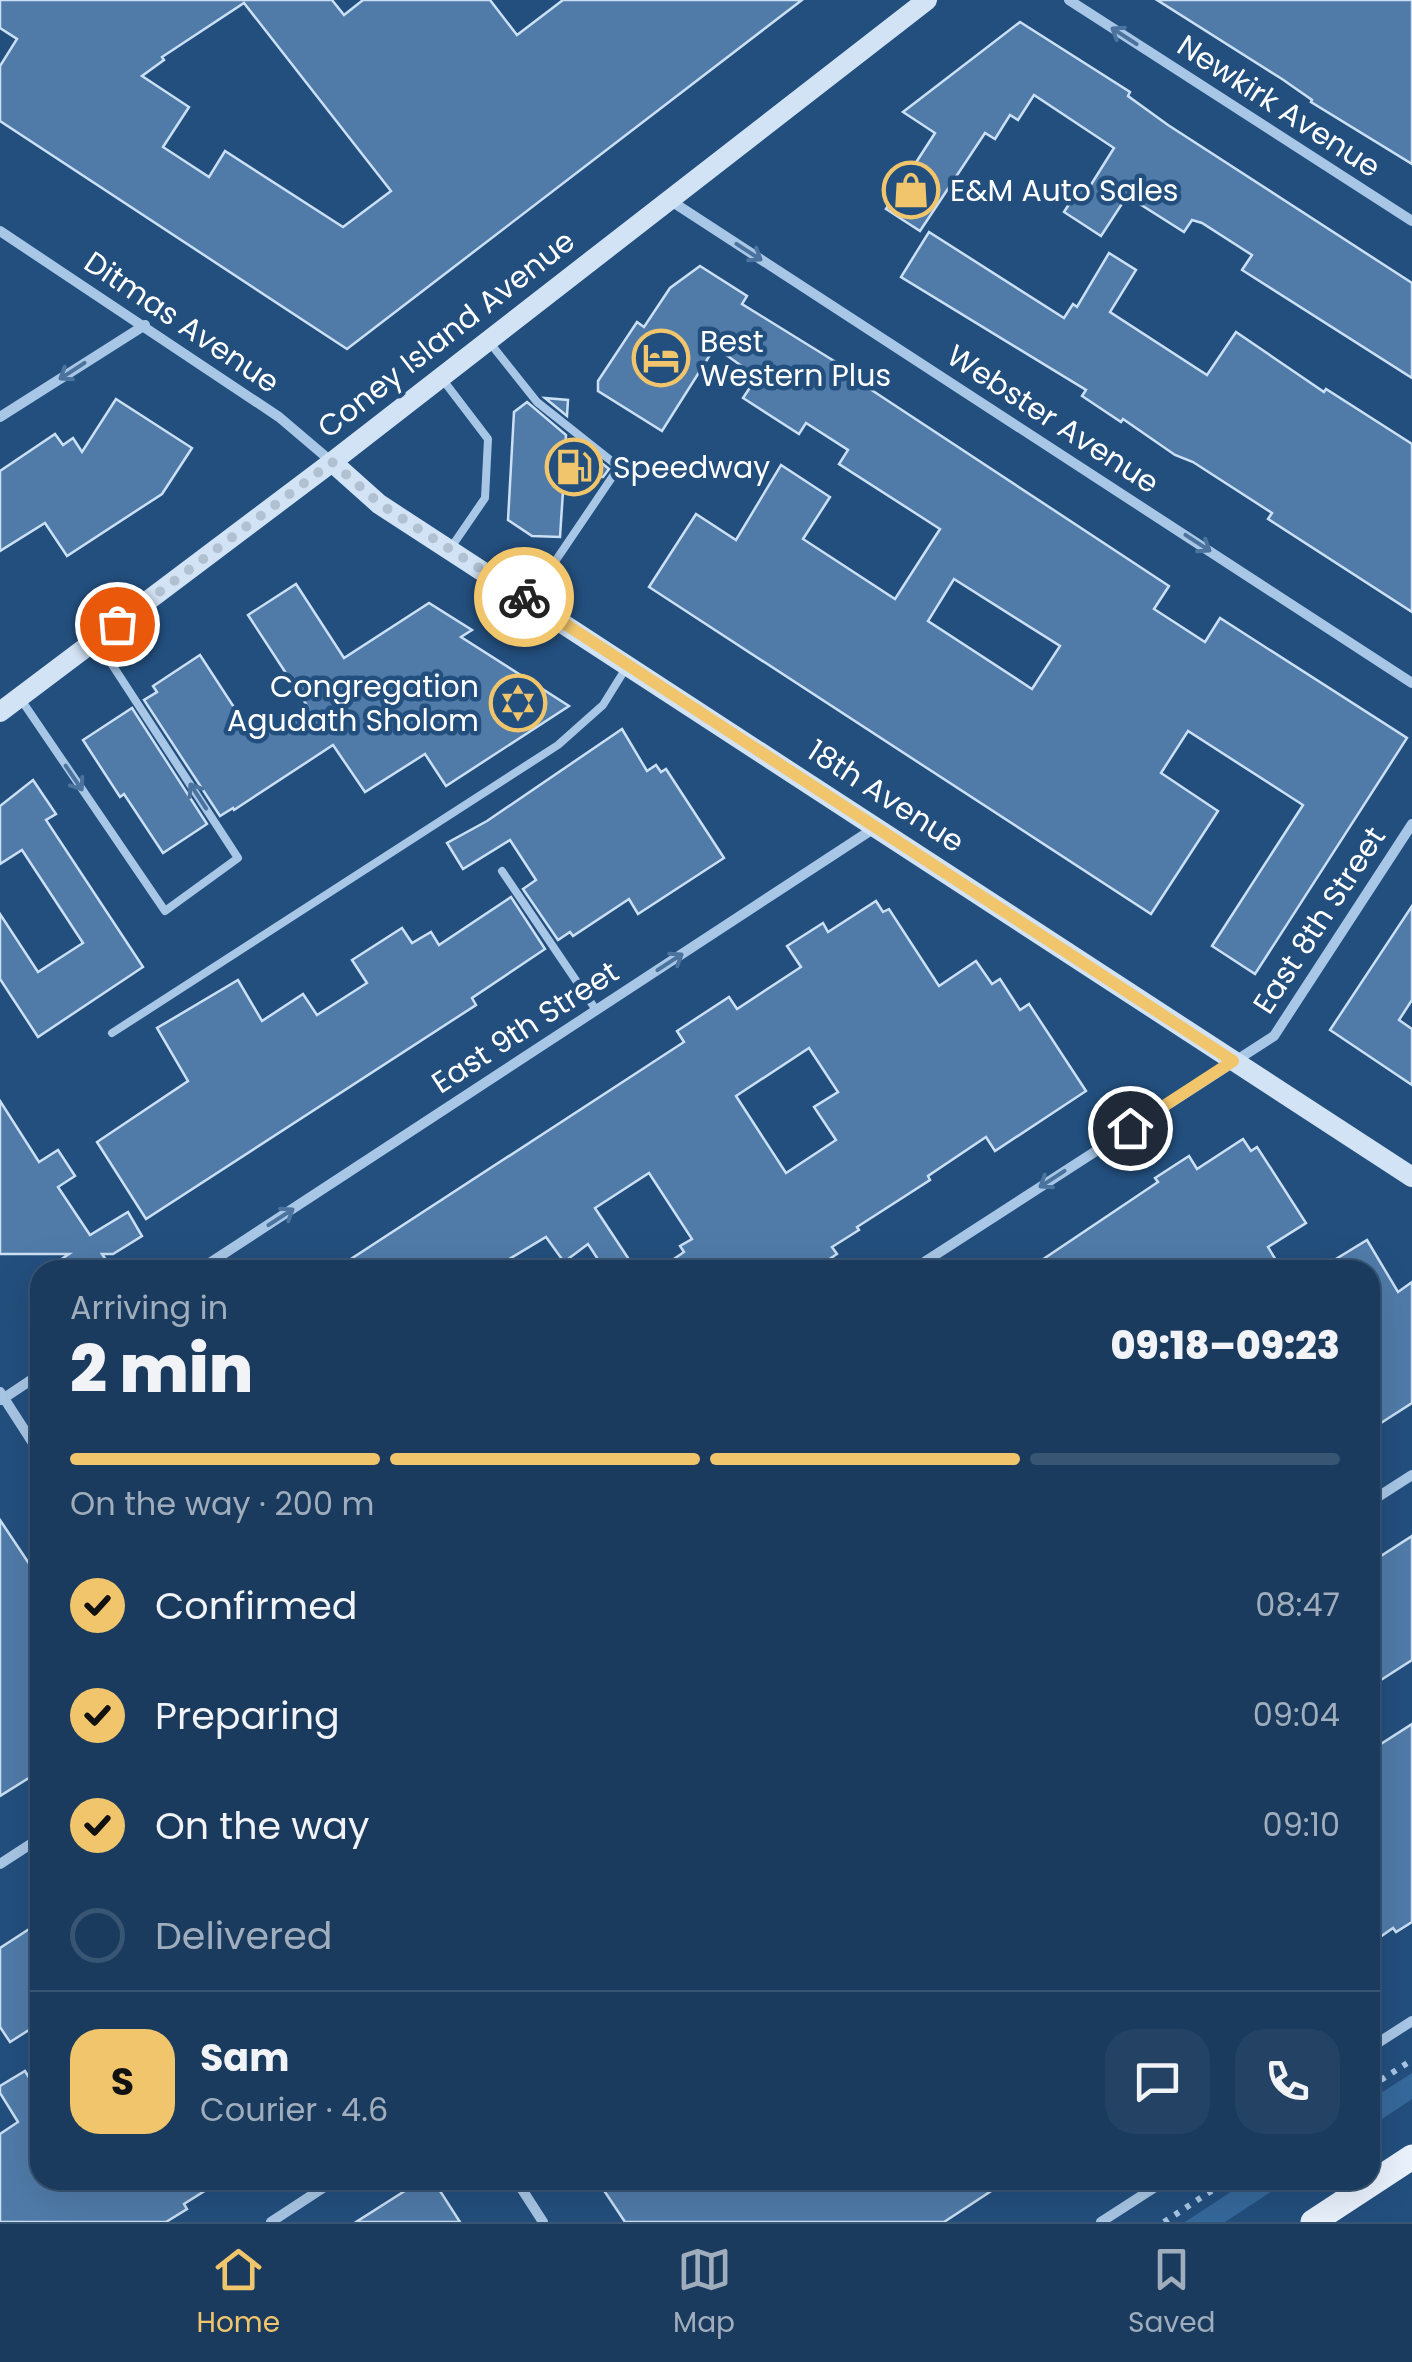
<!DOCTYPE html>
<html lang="en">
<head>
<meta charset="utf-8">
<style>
	body { margin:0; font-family:Poppins,sans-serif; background:#234264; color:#f1f3f6; height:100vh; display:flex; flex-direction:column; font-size:38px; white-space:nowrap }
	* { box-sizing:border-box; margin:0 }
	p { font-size:32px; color:#9fadbc }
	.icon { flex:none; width:55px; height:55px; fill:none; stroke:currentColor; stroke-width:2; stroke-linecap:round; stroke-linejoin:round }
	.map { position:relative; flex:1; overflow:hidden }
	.side { position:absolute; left:30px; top:1260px; width:1350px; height:930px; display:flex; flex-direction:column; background:#1a3b5e; border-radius:30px; box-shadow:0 10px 40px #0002,0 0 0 2px #385573 }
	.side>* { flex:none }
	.pin { position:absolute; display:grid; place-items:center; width:85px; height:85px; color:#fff; margin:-42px; border:5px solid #fff; border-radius:50%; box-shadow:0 2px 10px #0007 }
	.courier { position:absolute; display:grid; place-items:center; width:100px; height:100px; margin:-50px; border:8px solid #f1c56b; border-radius:50%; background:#fff; color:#222; box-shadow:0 2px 12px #0007 }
	.headline em { font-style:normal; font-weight:800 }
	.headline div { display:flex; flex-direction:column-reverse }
	.headline { display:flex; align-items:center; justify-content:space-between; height:170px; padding:0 40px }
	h1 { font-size:65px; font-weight:800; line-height:75px }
	.bar { display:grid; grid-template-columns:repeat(4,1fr); gap:15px 10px; align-content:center; height:120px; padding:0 40px }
	.bar i { height:12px; border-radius:8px; background:#385573 }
	.bar .on { background:#f1c56b }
	.bar p { grid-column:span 4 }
	.line { display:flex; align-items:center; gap:25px; padding:0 40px; border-top:2px solid #385573 }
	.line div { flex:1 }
	.round { display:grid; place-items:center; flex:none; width:105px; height:105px; border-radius:30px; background:#234264 }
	ol { padding:0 40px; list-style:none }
	li { display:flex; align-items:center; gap:30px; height:110px }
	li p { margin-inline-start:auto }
	li .icon { padding:10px; border-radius:50%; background:#f1c56b; color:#111; stroke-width:4 }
	li:last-child { color:#9fadbc }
	li i { width:55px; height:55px; border:5px solid #385573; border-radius:50% }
	.dock { display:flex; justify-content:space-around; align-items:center; height:140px; border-top:2px solid #385573; background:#1a3b5e; font-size:28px; color:#9fadbc }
	.dock a { display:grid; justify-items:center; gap:5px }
	.dock .on { color:#f1c56b }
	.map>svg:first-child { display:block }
	.green { fill:#36699c }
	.building { fill:#507ba9; stroke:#cbe0f5; stroke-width:2.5; fill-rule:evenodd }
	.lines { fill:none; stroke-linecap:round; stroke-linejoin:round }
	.path { stroke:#a8c7e6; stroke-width:6; stroke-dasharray:5 8; stroke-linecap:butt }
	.lane { stroke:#a8c7e6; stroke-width:8 }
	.street { stroke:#a8c7e6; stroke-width:10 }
	.secondary { stroke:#d2e3f5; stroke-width:20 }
	.primary { stroke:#e9f2fd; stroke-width:25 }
	.oneway { stroke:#4b739d }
	.done { stroke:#b2c1d2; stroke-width:10; stroke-dasharray:0 18 }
	.route { stroke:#f1c56b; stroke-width:12 }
	.labels { text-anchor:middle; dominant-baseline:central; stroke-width:9; stroke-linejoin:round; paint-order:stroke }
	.street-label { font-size:30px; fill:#fff; stroke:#234f7e }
	.poi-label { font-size:30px; fill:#fff; stroke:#234f7e; text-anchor:start }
</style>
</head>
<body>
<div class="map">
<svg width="1412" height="2222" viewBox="0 0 1412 2222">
	<rect width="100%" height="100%" fill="#234f7e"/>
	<g class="green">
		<path d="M1412,2073V2099L1370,2127V2100Z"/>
		<path d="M1249,2180H1289L1225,2222H1185Z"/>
	</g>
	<g class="building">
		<path d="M0,0H332L344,15L363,0H490L517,35L563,0H802L347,349L0,121V66L17,39L0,28ZM244,3L391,191L343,227L225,151L209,177L163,147L189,107L142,76L164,60L162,57Z"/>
		<path d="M1157,0H1412V164L1311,102L1312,100L1282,79Z"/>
		<path d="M1020,22L1130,92L1128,96L1168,125L1412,283V378L1242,270L1252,255L1202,223L1192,220L1184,232L1127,196L1101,236L1064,212L1080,187L1087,191L1114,148L1034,95L1018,120L1010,115L995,139L985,133L920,231L886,209L935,133L903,112Z"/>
		<path d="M929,232L1064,318L1073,304L1077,307L1109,253L1136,270L1110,312L1207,375L1236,332L1324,392L1326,389L1412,444V612L1268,519L1272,513L1193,462L1175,455L1123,419L1121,422L1082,396L1086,390L901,277Z"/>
		<path d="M700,266L747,296L742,304L873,385L870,389L1169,586L1154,609L1205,642L1220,618L1407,738L1255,974L1212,946L1303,805L1188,731L1161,773L1218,811L1151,914L649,587L696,514L736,540L781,465L830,497L803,539L895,599L940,529L839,464L848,450L806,423L799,434L743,398L757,377L715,347L662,431L598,391V381L637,322L644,327L670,288ZM954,579L1060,646L1032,689L928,621Z"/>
		<path d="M545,398L568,400L567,416Z"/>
		<path d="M116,399L192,448L162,494L67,556L45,523L0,551V471L55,434L63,445L73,438L82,452Z"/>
		<path d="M527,402L566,435L565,451L589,453L609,469L603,477L564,476L560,537L532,536L508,520L514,412Z"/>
		<path d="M296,584L344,658L429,603L472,630L461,637L569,706L446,786L425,754L365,792L333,745L234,810L233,808L220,816L144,700L157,692L153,686L200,655L256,741L308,707L248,615Z"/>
		<path d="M132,708L207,824L163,853L124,794L120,797L83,740Z"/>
		<path d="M622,729L647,771L656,765L661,772L666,769L724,858L638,914L629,899L573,936L570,932L558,940L523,889L536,880L510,840L463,869L447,843L487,821Z"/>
		<path d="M33,780L56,814L46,820L143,967L38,1037L0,979V914L38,972L83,943L22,850L0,864V806Z"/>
		<path d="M511,897L545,949L472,998L476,1005L146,1219L97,1142L188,1081L157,1028L238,980L262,1021L303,994L317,1015L367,983L352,960L402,928L412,943L431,932L439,945Z"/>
		<path d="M876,901L883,912L889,909L939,986L976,961L992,984L1000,979L1020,1010L1029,1004L1086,1091L995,1151L986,1137L928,1176L930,1180L857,1227L859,1230L832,1247L837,1254L813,1270H658L684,1252L680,1246L692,1239L649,1173L595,1208L636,1270H605L588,1244L564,1262L546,1237L491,1270H334L684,1042L677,1031L729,997L737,1009L801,967L787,946L823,923L828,932ZM809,1048L838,1092L814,1107L836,1140L786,1173L736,1096Z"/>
		<path d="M1412,906V1000L1399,1020L1412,1029V1085L1330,1030Z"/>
		<path d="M0,1101L39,1162L58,1150L75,1176L58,1187L90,1235L128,1212L142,1236L113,1254H102L113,1270H45L69,1254H0Z"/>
		<path d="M1243,1139L1251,1151L1257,1147L1306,1223L1268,1247L1282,1270H1027L1158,1182L1155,1178L1189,1156L1197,1169Z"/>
		<path d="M1367,1240L1398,1292L1412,1282V1403L1370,1430V1270H1318Z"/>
		<path d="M0,1520L40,1580V1771L0,1796Z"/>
		<path d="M1412,1536V1660L1370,1687V1563Z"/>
		<path d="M1412,1724V1922L1396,1932L1393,1928L1370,1944V1751Z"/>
		<path d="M40,1922V2023L10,2042L0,2027V1948Z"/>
		<path d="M25,2071L40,2095V2180H222L184,2204L187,2209L166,2222H0V2134L18,2122L0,2093V2086Z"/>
		<path d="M422,2180H433L460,2222H356Z"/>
		<path d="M597,2180H1008L944,2222H625Z"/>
	</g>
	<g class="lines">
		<g class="path">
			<path d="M1370,2087L1412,2060"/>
			<path d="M1164,2222L1228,2180"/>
		</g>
		<g class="lane">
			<path d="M490,343L537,402L619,467L529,600"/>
			<path d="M443,380L488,439L485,498L450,549"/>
			<path d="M22,701L165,911L238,858L98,643"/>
			<path d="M502,871L596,1010"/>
			<path d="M112,1033L558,745L603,705L626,668"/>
		</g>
		<g class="street">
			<path d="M1069,0L1412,221"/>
			<path d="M668,199L1412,683"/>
			<path d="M0,231L279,417L332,462"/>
			<path d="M0,417L145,325"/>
			<path d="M199,1270L876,827"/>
			<path d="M912,1270L1274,1036L1412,824"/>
			<path d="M0,1392L40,1454"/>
			<path d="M1,1400L40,1374"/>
			<path d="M1370,1502L1412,1475"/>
			<path d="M0,1864L40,1838"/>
			<path d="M1370,2048L1412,2021"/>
			<path d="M516,2180L543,2222"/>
			<path d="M271,2222L335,2180"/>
			<path d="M1101,2222L1166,2180"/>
		</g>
		<g class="secondary">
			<path d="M332,462L379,504L1412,1177"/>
			<path d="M0,712L332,462L927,0"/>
		</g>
		<path class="primary" d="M1313,2222L1412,2157"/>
	</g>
	<defs><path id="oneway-shaft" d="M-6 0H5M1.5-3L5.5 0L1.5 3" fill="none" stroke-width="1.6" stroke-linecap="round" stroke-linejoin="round" transform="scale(2.5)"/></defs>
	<g class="oneway">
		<use href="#oneway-shaft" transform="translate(1124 36) rotate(-147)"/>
		<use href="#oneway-shaft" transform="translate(749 252) rotate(33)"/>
		<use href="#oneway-shaft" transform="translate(72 371) rotate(147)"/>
		<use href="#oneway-shaft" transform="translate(1198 543) rotate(33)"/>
		<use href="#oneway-shaft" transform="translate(74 778) rotate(56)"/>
		<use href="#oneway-shaft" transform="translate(198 796) rotate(-123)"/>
		<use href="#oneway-shaft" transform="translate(670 962) rotate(-33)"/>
		<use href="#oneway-shaft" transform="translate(1052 1179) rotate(147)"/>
		<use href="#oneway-shaft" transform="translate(281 1217) rotate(-33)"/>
	</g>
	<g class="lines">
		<path class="done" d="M117,624L332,462L380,504L524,597"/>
		<path class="route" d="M524,597L1233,1061L1130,1128"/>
	</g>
	<defs>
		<g id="shop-ring" transform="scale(2.875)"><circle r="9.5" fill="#234f7e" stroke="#f1c56b" stroke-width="1.5"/><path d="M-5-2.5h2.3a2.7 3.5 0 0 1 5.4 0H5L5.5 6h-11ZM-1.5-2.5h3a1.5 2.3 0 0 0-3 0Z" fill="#f1c56b"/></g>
		<g id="hotel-ring" transform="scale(2.875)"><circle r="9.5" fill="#234f7e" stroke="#f1c56b" stroke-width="1.5"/><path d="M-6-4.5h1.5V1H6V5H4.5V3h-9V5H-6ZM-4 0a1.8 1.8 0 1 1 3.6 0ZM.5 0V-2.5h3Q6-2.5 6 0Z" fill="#f1c56b"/></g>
		<g id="fuel-ring" transform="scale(2.875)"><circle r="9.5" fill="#234f7e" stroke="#f1c56b" stroke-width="1.5"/><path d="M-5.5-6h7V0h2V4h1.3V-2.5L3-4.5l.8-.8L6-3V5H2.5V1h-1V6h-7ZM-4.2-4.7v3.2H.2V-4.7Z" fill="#f1c56b"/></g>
		<g id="synagogue-ring" transform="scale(2.875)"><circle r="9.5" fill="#234f7e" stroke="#f1c56b" stroke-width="1.5"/><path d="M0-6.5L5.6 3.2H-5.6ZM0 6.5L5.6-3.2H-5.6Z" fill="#f1c56b"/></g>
	</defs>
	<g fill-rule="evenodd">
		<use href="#shop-ring" x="911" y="190"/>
		<use href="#hotel-ring" x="661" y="358"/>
		<use href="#fuel-ring" x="574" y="467"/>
		<use href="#synagogue-ring" x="518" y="703"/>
	</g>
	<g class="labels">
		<g class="street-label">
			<text transform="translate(1279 106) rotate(33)">Newkirk Avenue</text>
			<text transform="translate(182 322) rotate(34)">Ditmas Avenue</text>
			<text transform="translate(446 334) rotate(-38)">Coney Island Avenue</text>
			<text transform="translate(1053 419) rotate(33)">Webster Avenue</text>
			<text transform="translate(886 796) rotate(33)">18th Avenue</text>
			<text transform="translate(1319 920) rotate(-57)">East 8th Street</text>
			<text transform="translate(525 1027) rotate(-33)">East 9th Street</text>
		</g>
		<g class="poi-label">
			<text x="950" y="190">E&amp;M Auto Sales</text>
			<text x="700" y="341">Best<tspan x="700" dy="34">Western Plus</tspan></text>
			<text x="613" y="467">Speedway</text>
			<text x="479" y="686" text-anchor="end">Congregation<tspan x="479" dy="34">Agudath Sholom</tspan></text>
		</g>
	</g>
</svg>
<div class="pin" style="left:117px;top:624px;background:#ea580c"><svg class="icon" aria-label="bag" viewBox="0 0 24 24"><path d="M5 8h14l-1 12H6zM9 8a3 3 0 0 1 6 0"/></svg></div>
<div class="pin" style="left:1130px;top:1128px;background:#1f2937"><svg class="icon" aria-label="home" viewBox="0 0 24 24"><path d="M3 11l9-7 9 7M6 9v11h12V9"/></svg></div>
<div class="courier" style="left:524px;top:597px"><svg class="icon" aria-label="bike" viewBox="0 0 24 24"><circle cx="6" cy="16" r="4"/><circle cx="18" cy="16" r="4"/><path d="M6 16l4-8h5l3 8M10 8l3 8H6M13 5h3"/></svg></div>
<section class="side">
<div class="headline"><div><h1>2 min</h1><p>Arriving in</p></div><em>09:18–09:23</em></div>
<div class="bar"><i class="on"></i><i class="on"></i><i class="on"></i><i></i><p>On the way · 200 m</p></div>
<ol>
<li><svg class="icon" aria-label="check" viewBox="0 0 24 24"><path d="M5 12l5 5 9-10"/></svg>Confirmed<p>08:47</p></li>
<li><svg class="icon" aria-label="check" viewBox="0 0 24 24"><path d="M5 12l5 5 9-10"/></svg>Preparing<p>09:04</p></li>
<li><svg class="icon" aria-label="check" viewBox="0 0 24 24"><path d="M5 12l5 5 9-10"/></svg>On the way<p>09:10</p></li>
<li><i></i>Delivered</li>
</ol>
<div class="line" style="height:180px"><b class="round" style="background:#f1c56b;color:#111">S</b><div><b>Sam</b><p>Courier · 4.6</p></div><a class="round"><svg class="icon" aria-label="chat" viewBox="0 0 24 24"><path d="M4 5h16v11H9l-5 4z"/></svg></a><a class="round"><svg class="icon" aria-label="phone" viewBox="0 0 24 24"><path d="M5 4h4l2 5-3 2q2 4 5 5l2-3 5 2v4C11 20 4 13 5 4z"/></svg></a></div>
</section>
</div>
<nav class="dock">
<a class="on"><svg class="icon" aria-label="home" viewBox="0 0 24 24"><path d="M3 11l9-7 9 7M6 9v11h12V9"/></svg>Home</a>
<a><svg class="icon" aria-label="map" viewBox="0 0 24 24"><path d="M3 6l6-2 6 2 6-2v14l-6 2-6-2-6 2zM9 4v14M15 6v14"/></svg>Map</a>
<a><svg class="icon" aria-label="saved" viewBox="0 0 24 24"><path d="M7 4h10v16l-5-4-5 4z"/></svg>Saved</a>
</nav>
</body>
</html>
